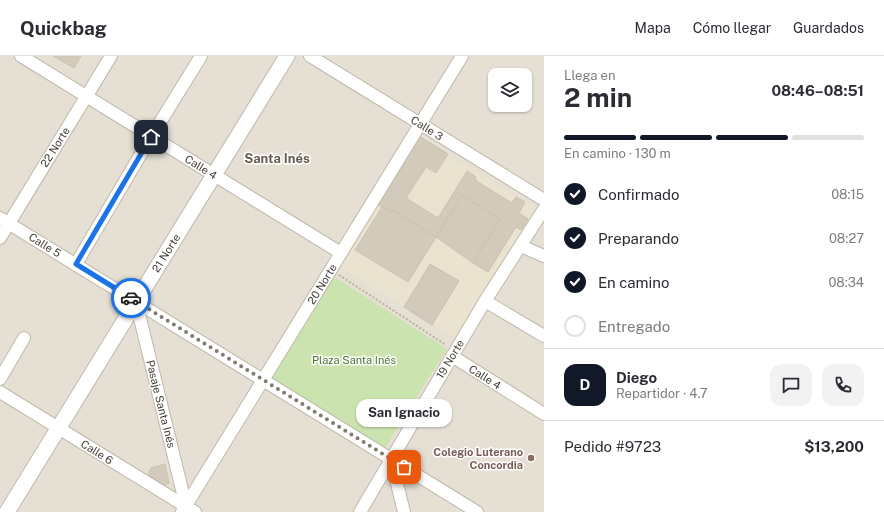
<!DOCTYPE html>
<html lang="es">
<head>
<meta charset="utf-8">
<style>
	body { margin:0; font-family:"Public Sans",sans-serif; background:#f2f2f3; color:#2b2b33; height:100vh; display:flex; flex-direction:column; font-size:15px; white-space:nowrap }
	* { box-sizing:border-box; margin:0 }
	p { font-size:13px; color:#7c7c81 }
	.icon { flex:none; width:22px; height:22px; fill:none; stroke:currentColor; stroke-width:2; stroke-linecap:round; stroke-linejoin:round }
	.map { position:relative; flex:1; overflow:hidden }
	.side { display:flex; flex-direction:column; background:#fff; width:340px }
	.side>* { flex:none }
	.buttons { position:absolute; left:488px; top:12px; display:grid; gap:8px }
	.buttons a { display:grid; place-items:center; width:44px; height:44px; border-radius:8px; background:#fff; box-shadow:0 1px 3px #0004; font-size:20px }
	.pin { position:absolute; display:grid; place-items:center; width:34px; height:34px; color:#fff; margin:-17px; border-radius:8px; box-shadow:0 2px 6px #0006 }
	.courier { position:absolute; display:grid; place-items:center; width:40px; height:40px; margin:-20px; border:3px solid #1a73e8; border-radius:50%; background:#fff; color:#222; box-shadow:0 1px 5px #0007 }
	.bubble { position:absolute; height:28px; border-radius:12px; background:#fff; box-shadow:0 1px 3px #0004; font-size:13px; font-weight:700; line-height:28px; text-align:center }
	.overview em { font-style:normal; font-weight:700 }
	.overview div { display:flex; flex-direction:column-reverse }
	.overview { display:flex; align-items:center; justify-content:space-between; height:68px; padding:0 20px }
	h1 { font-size:26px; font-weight:700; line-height:30px }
	.bar { display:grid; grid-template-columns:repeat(4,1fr); gap:6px 4px; align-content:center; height:48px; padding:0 20px }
	.bar i { height:5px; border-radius:3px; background:#e1e1e2 }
	.bar .active { background:#111827 }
	.bar p { grid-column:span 4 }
	.line { display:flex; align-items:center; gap:10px; padding:0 20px; border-top:1px solid #e1e1e2 }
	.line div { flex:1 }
	.round { display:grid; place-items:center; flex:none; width:42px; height:42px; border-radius:12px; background:#f2f2f3 }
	ol { padding:0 20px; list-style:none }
	li { display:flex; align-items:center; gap:12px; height:44px }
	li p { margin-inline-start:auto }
	li .icon { padding:4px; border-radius:50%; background:#111827; color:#fff; stroke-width:4 }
	li:last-child { color:#7c7c81 }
	li i { width:22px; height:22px; border:2px solid #e1e1e2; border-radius:50% }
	header { display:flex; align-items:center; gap:24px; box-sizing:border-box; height:56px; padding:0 20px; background:#fff; border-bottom:1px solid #e1e1e2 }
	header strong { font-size:19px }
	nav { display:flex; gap:22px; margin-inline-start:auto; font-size:14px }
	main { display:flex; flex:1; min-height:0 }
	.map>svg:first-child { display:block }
	.residential { fill:#e5e0d3; fill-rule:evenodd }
	.education { fill:#eae3cf }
	.green { fill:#cbe4af }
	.building { fill:#d2cabb; stroke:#cdc1af }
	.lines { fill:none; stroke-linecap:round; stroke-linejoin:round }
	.minor-casing { stroke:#bfb8ab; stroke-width:14 }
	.tertiary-casing { stroke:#bfb8ab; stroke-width:17 }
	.path { stroke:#bdb19a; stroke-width:2; stroke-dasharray:2 2; stroke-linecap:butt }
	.minor { stroke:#fff; stroke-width:12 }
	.tertiary { stroke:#fff; stroke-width:15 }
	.done { stroke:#807c73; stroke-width:4; stroke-dasharray:0 7.2 }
	.route { stroke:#1a73e8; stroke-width:5 }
	.education-dot { fill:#8d6e63; stroke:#fff; stroke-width:1.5 }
	.labels { text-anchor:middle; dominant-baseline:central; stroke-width:3; stroke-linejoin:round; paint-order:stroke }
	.street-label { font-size:11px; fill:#433e35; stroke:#fff }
	.park-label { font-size:11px; fill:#45722c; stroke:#fff }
	.education-label { font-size:11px; font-weight:bold; fill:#785e54; stroke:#fff; text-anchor:end }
	.quarter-label { font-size:13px; font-weight:bold; fill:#665c4d; stroke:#fff }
</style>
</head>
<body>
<header>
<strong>Quickbag</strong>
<nav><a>Mapa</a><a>Cómo llegar</a><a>Guardados</a></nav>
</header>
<main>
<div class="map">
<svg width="544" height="456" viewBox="0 0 544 456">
	<rect width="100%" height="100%" fill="#f1eee5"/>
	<path class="residential" d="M0,0H544V456H0ZM495,19H525V49H495Z"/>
	<path class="education" d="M419,80L535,152L454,282L339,210Z"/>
	<path class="green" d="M333,220L447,293L385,392L271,322Z"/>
	<g class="building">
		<path d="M53,0H81L74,12Z"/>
		<path d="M419,80L448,98L436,117L426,111L406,142L438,162L467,115L476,121L475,124L512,147L516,141L525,146L519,157L528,163L521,174L516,171L488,216L473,207L500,163L462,139L436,181L392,154L391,157L377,148Z"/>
		<path d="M462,139L500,163L473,207L436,181Z"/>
		<path d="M382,151L391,157L392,154L436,181L408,226L355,194Z"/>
		<path d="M430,208L459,225L432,269L404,251Z"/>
		<path d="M165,408L169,427L162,431L147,421L151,412Z"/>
	</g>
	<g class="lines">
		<g class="minor-casing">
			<g id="minor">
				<path d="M21,0L341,197"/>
				<path d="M310,0L544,144"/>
				<path d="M0,162L477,456"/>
				<path d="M0,182L111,0"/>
				<path d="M521,190L544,200"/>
				<path d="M76,208L151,81L201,0"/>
				<path d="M485,245L544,280"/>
				<path d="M136,246L186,450"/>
				<path d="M452,300L544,358"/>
				<path d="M0,323L24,282"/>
				<path d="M0,336L195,456"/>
				<path d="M391,403L404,456"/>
				<path d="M182,456L462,0"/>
				<path d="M360,456L485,245L544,153"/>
			</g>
		</g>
		<g class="tertiary-casing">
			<path id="tertiary" d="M7,456L287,0"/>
		</g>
		<path class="path" d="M339,219L446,289"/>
		<use href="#minor" class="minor"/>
		<use href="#tertiary" class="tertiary"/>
	</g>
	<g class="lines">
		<path class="done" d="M131,242L404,411"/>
		<path class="route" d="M131,242L76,208L151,81"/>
	</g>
	<circle class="education-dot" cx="531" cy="402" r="4"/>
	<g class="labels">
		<g class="street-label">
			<text transform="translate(427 72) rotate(32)">Calle 3</text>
			<text transform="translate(55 91) rotate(-58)">22 Norte</text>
			<text transform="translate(201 111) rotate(32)">Calle 4</text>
			<text transform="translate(45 189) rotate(32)">Calle 5</text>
			<text transform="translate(166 197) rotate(-58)">21 Norte</text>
			<text transform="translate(322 228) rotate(-58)">20 Norte</text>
			<text transform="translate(450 303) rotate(-59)">19 Norte</text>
			<text transform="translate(485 321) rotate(32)">Calle 4</text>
			<text transform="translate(161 348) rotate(76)">Pasaje Santa Inés</text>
			<text transform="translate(97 396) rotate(32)">Calle 6</text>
		</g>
		<g class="park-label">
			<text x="354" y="304">Plaza Santa Inés</text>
		</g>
		<g class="education-label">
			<text x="523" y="396">Colegio Luterano<tspan x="523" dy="13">Concordia</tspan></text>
		</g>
		<g class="quarter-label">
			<text x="277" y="102">Santa Inés</text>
		</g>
	</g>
</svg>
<div class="buttons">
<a><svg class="icon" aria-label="layers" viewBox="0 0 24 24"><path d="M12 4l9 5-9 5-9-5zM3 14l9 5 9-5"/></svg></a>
</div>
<div class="pin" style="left:404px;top:411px;background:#ea580c"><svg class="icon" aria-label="bag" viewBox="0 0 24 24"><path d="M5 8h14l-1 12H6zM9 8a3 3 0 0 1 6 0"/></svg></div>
<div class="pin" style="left:151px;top:81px;background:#1f2937"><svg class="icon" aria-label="home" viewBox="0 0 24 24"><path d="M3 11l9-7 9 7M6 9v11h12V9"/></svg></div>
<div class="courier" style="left:131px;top:242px"><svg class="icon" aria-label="car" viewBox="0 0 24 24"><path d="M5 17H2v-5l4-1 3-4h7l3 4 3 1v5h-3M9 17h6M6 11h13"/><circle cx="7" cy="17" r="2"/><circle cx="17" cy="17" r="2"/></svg></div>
<div class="bubble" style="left:356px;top:343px;width:96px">San Ignacio</div>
</div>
<section class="side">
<div class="overview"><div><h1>2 min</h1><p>Llega en</p></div><em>08:46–08:51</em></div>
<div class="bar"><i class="active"></i><i class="active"></i><i class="active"></i><i></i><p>En camino · 130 m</p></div>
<ol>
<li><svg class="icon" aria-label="check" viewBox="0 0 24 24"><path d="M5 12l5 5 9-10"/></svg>Confirmado<p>08:15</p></li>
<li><svg class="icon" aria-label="check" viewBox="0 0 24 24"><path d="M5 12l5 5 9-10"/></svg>Preparando<p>08:27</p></li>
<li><svg class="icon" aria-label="check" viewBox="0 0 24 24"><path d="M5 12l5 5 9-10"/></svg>En camino<p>08:34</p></li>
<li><i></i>Entregado</li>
</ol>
<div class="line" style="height:72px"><b class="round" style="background:#111827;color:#fff">D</b><div><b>Diego</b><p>Repartidor · 4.7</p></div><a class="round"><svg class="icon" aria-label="chat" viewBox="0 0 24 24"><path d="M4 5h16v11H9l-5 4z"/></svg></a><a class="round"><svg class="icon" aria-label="phone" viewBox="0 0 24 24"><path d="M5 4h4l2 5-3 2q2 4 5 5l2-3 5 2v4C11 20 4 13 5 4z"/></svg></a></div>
<div class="line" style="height:52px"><div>Pedido #9723</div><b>$13,200</b></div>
</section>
</main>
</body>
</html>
